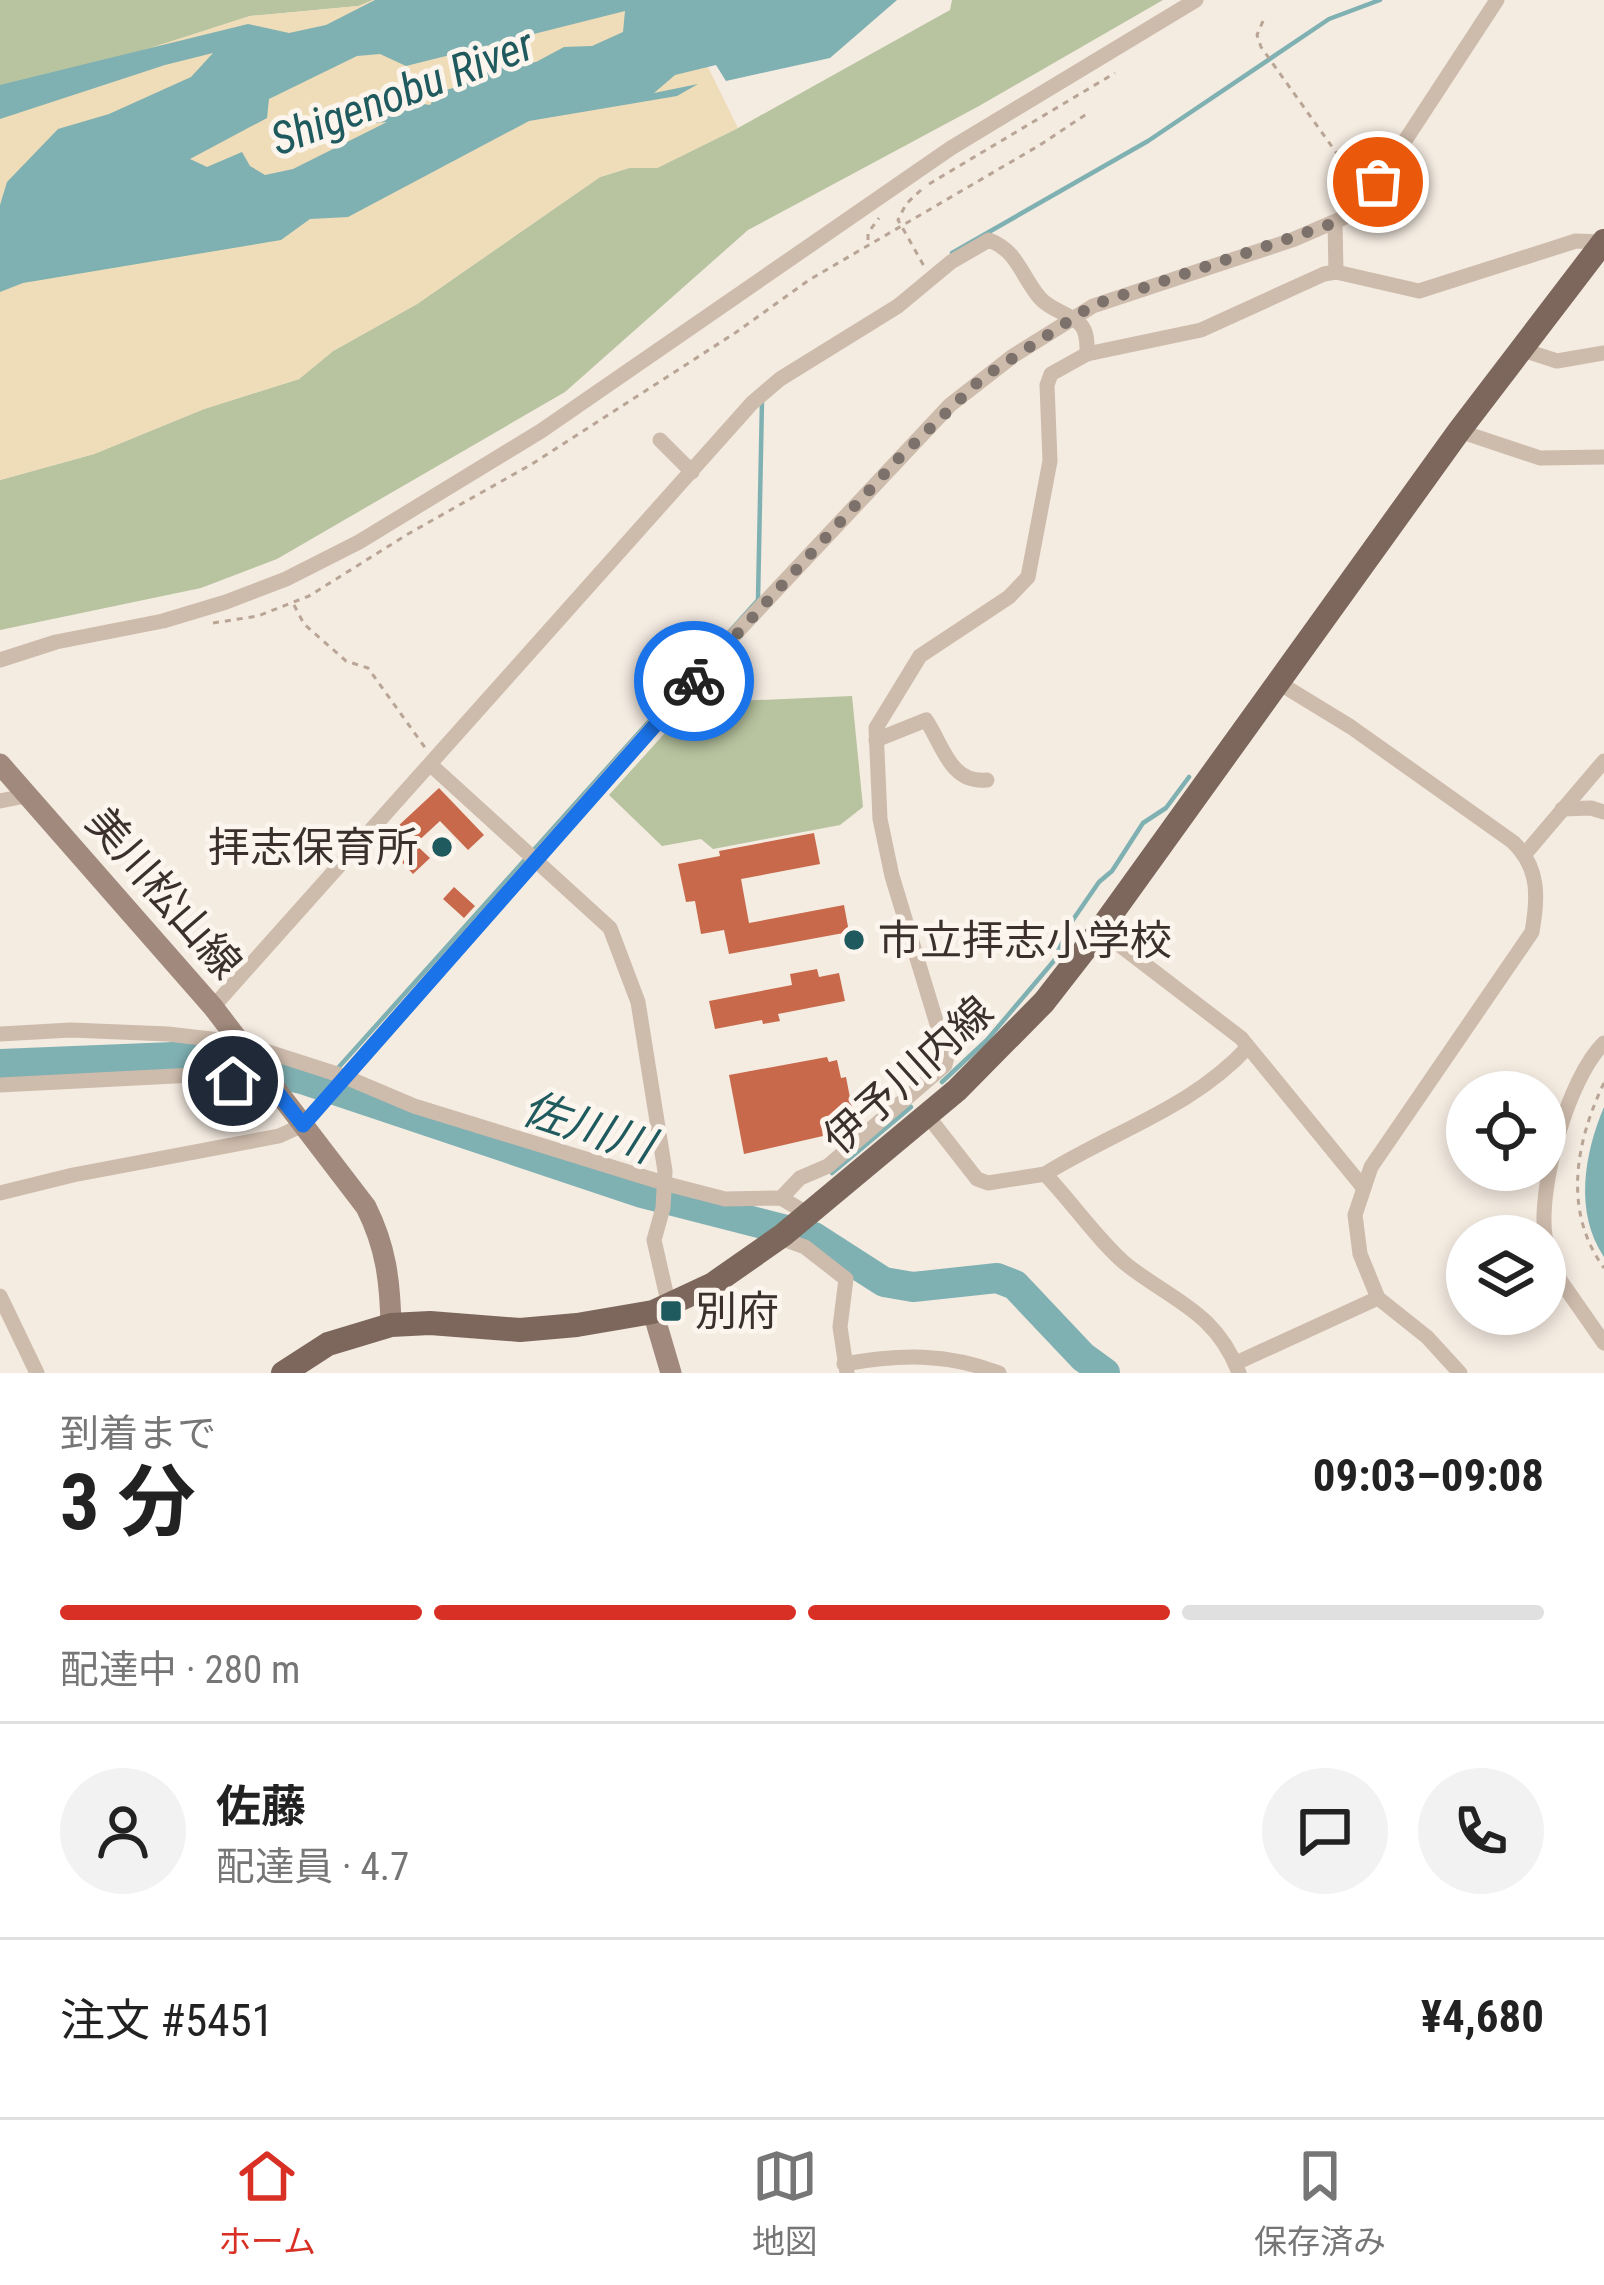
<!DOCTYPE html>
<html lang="ja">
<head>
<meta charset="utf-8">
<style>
	body { margin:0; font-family:"Roboto Condensed","Noto Sans JP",sans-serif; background:#f2f2f2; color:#222; height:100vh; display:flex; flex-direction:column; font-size:45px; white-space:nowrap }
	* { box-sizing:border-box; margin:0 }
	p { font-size:39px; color:#767676 }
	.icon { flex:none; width:66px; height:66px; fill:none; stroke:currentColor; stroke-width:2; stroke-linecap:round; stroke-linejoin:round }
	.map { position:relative; height:1373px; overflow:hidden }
	.panel { display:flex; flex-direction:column; background:#fff; flex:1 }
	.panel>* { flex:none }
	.buttons { position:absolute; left:1446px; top:1071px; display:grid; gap:24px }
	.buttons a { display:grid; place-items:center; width:120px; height:120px; border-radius:50%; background:#fff; box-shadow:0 6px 18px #0003; font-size:60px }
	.pin { position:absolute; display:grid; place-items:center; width:102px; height:102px; color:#fff; margin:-51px; border:6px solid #fff; border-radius:50%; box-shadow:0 3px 12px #0007 }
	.courier { position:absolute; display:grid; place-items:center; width:120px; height:120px; margin:-60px; border:9px solid #1a73e8; border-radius:50%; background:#fff; color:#222; box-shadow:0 3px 15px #0007 }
	.overview em { font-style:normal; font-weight:700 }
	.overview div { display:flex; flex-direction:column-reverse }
	.overview { display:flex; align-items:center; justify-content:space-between; height:204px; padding:0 60px }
	h1 { font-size:78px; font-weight:700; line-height:90px }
	.bar { display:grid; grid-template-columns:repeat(4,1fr); gap:18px 12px; align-content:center; height:144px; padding:0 60px }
	.bar i { height:15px; border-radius:9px; background:#e0e0e0 }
	.bar .selected { background:#d93025 }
	.bar p { grid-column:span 4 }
	.line { display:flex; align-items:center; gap:30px; padding:0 60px; border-top:3px solid #e0e0e0 }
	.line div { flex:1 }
	.round { display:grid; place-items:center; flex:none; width:126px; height:126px; border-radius:63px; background:#f2f2f2 }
	.tab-bar { display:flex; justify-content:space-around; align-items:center; height:168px; border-top:3px solid #e0e0e0; background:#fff; font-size:33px; color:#767676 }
	.tab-bar a { display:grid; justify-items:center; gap:6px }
	.tab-bar .selected { color:#d93025 }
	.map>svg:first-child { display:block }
	.green { fill:#b8c4a0 }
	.sand { fill:#efdcb8 }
	.water { fill:#7fb0b2; fill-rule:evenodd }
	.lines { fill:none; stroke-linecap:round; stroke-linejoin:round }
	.stream { stroke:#7fb0b2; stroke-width:4.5 }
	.river { stroke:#7fb0b2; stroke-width:30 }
	.building { fill:#c8694b }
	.path { stroke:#b9a596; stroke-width:3; stroke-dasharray:6 6; stroke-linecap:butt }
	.street { stroke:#cdbbac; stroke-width:15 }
	.secondary { stroke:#a18a7d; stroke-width:21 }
	.primary { stroke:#7d675c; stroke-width:24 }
	.done { stroke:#7c716b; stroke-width:12; stroke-dasharray:0 21.6 }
	.route { stroke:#1a73e8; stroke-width:15 }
	.poi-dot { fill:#1f5a5e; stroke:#fbf5ee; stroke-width:4.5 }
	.labels { text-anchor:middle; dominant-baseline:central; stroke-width:10; stroke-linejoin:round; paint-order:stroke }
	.poi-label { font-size:42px; fill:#3b302b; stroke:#fbf5ee; text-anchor:start }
	.street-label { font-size:42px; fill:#3b302b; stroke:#fbf5ee }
	.water-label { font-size:45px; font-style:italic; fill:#1f5a5e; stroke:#fbf5ee }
</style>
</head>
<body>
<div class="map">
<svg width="1604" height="1373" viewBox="0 0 1604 1373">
	<rect width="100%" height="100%" fill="#f4ebe1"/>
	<g class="green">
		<path d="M0,0H373L359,6L250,16L0,97Z"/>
		<path d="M952,0H1163L979,106L748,230L565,392L277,559L201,588L0,630V480L94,454L204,409L299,379L333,351L417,304L600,177L629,168H657L738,128L950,10Z"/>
		<path d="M852,696L863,807L840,825L713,849L701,839L662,846L609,795L692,703Z"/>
	</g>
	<path class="sand" d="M373,0H675L738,128L657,168H629L600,177L417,304L333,351L299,379L204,409L94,454L0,480V96L250,16L358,6Z"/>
	<g class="water">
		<path d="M375,0H897L830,58L726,81L716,65L675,75L654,93L698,84L677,96L529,121L348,217L310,219L281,240L23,283L0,292V205L7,182L58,129L109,114L191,77L213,53L165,65L0,119V85L248,24L289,33L326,25ZM625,11L623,32L592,46L564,47L536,62L489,66L469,61L478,74L457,87L438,92L430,105C381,97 358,110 320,138H338L355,124L387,122L293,169L265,175L250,166L242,152L207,167L190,159L267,118L269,99L357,56L380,54L406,66Z"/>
		<path d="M1604,1107V1257C1574,1213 1584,1154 1604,1107Z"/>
	</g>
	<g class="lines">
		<g class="stream">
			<path d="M952,253L1148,141L1329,19L1380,0"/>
			<path d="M338,1068L758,600L762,400"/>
			<path d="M942,1082L987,1040L1058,956L1059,940L1099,882L1112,871L1143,823L1166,808L1189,777"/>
			<path d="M321,1085L325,1080"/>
			<path d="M832,1173L911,1107"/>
			<path d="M766,1223L776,1215"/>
		</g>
		<path class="river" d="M0,1064L173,1057L230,1063L302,1079L642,1193L814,1237L884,1282L913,1287L997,1278L1015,1285L1083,1357L1105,1373"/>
	</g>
	<g class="building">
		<path d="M439,788L484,835L468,850L440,821L415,844L430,858L413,874L382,841Z"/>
		<path d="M814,833L820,864L741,879L749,923L844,905L849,932L729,954L724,930L701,934L695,901L686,902L678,864L720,856L719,851Z"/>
		<path d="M454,887L475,906L464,918L443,899Z"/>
		<path d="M817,969L819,977L839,973L845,1001L778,1014L780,1021L763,1024L762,1020L715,1029L709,1001L792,985L790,974Z"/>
		<path d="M827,1057L829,1062L837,1060L841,1078L846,1077L852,1108L845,1110L849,1130L744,1154L729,1075Z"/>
	</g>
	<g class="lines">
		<g class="path">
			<path d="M1263,21L1257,35L1261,47L1355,179"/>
			<path d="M929,184L1115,73"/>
			<path d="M921,190L906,204L898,220L924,266"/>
			<path d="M868,240V233L879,218"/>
			<path d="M294,605L304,624L346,661L368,668L426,749"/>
			<path d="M213,623L258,616L309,596L408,534L532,464L735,333L809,280L1040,145L1088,113"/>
			<path d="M1604,1083C1575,1143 1563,1212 1604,1268"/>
		</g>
		<g class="street">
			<path d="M1335,223L1336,272"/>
			<path d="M1520,349L1557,361L1604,353"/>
			<path d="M1459,431L1540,458L1604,457"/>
			<path d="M660,440L692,472"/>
			<path d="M0,660L56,642L163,621L226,602L286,579L359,542L541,431L951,148L1196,0"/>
			<path d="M1279,683L1351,727L1513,842C1540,868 1538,898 1532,932L1371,1167L1355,1215L1360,1254L1378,1298L1427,1337L1460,1373"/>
			<path d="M876,740L926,720C943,745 950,784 987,780"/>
			<path d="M432,766L610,928L638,1002L665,1171L663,1208L654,1240L669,1306"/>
			<path d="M0,801L26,796"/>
			<path d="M1562,809L1591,808L1604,812"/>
			<path d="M1525,854L1604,761"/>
			<path d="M1100,930L1241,1038L1362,1186"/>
			<path d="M213,1007L752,403L780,379L898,306L951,262L989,240C1018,251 1021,276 1040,298C1051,311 1070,313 1081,325C1088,333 1087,345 1087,354"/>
			<path d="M0,1034L71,1030L168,1034L237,1042L343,1076L414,1106L667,1184L725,1199L781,1198L808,1214"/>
			<path d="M0,1085L194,1075L273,1087"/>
			<path d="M927,1115L977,1179L988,1183L1045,1174C1070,1200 1101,1244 1127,1265C1173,1301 1216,1312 1239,1373"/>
			<path d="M1045,1174C1114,1131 1192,1108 1248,1047"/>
			<path d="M0,1193L73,1175L279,1136L303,1125L721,649L950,405L1013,356L1093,306L1292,240L1343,218L1378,182L1497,0"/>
			<path d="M781,1198L800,1178L828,1166L945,1065L947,1057L892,876L880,819L876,728L920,656L1009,597L1028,577L1050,461L1047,385L1051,374L1087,354L1201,330L1324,274L1336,272L1419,291L1576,241L1604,242"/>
			<path d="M1545,1236C1538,1187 1568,1078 1604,1043"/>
			<path d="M1545,1237L1560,1280L1604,1343"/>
			<path d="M780,1238L805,1247L846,1279L840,1327L847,1373"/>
			<path d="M0,1296L37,1373"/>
			<path d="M1236,1363L1378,1298"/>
			<path d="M844,1364C900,1354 946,1353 999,1373"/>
		</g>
		<g class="secondary">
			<path d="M0,764L213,1007L366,1207C386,1247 390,1281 391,1325"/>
			<path d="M653,1312L671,1373"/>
		</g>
		<path class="primary" d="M283,1373L328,1344L391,1325L430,1323L520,1330L577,1325L653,1312L713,1284L783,1235L957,1090L1044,1002L1100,930L1459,431L1604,241"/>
	</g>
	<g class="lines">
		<path class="done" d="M694,681L898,459L981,379L1093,305L1334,223L1378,182"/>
		<path class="route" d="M233,1081L273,1087L303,1125L694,681"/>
	</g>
	<g class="poi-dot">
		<circle cx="442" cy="847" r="12"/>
		<circle cx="854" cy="940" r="12"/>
		<rect x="659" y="1299" width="24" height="24" rx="6"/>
	</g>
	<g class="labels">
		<g class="poi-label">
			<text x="418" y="847" text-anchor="end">拝志保育所</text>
			<text x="878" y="940">市立拝志小学校</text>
			<text x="695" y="1311">別府</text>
		</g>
		<g class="street-label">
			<text transform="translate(164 893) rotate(49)">美川松山線</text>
			<text transform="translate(908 1075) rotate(-42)">伊予川内線</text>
		</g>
		<g class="water-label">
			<text transform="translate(402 92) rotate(-21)">Shigenobu River</text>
			<text transform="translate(588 1127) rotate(18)">佐川川</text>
		</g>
	</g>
</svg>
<div class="buttons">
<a><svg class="icon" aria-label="locate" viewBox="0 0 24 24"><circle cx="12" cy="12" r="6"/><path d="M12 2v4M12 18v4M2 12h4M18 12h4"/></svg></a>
<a><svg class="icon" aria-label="layers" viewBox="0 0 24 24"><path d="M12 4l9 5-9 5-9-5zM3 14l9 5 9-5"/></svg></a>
</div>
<div class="pin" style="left:1378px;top:182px;background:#ea580c"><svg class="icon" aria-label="bag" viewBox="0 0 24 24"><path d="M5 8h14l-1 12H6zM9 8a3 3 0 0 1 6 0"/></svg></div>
<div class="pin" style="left:233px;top:1081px;background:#1f2937"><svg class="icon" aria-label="home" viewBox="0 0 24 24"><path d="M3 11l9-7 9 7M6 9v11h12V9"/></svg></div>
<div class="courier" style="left:694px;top:681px"><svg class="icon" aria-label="bike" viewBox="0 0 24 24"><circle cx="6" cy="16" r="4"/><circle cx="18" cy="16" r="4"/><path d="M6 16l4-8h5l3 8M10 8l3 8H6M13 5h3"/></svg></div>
</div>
<section class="panel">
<div class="overview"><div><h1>3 分</h1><p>到着まで</p></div><em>09:03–09:08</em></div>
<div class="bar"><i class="selected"></i><i class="selected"></i><i class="selected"></i><i></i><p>配達中 · 280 m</p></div>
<div class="line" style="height:216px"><a class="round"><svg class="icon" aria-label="person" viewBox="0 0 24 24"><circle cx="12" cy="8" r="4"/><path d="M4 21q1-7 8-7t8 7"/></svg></a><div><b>佐藤</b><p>配達員 · 4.7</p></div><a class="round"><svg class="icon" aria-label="chat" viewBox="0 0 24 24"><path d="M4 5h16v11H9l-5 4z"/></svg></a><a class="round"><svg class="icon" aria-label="phone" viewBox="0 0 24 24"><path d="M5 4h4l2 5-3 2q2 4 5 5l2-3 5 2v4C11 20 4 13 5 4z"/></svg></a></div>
<div class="line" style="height:156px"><div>注文 #5451</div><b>¥4,680</b></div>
</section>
<nav class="tab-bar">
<a class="selected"><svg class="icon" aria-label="home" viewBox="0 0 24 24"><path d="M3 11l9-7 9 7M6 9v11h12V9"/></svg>ホーム</a>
<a><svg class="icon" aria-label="map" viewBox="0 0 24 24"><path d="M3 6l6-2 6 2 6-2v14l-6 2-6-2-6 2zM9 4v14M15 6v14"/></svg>地図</a>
<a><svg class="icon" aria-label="saved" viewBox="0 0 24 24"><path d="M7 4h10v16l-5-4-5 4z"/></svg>保存済み</a>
</nav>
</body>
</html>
